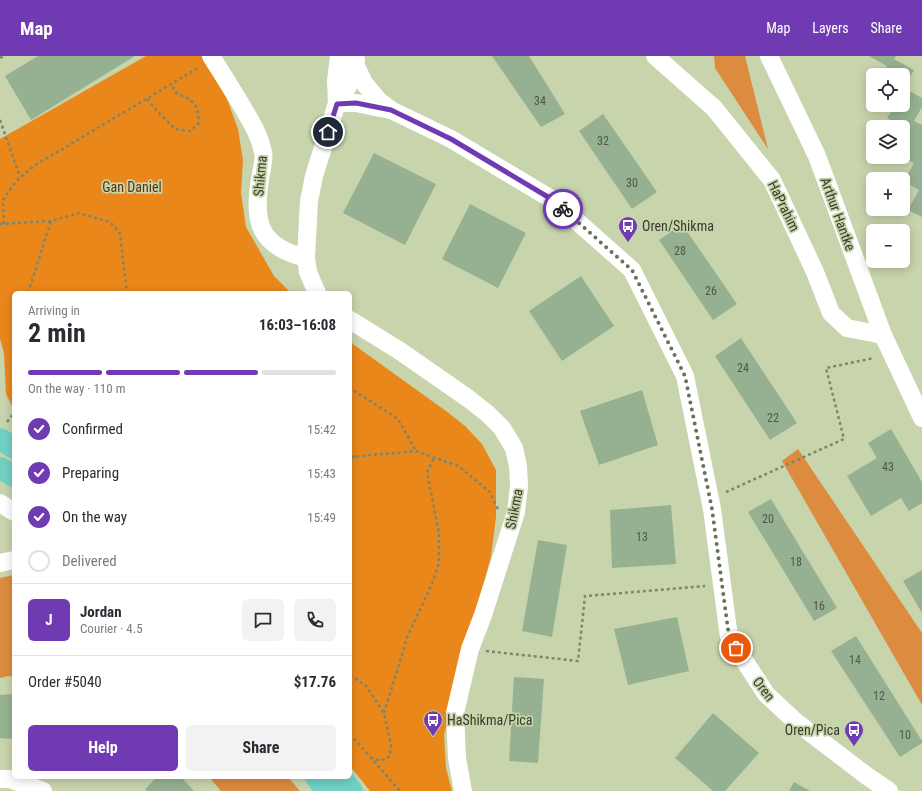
<!DOCTYPE html>
<html lang="en">
<head>
<meta charset="utf-8">
<style>
	body { margin:0; font-family:"Roboto Condensed",sans-serif; background:#f2f2f3; color:#2b2b33; height:100vh; display:flex; flex-direction:column; font-size:15px; white-space:nowrap }
	* { box-sizing:border-box; margin:0 }
	p { font-size:13px; color:#7c7c81 }
	.icon { flex:none; width:22px; height:22px; fill:none; stroke:currentColor; stroke-width:2; stroke-linecap:round; stroke-linejoin:round }
	.map { position:relative; flex:1; overflow:hidden }
	.drawer { position:absolute; left:12px; top:235px; width:340px; height:488px; display:flex; flex-direction:column; background:#fff; border-radius:6px; box-shadow:0 2px 10px #0003 }
	.drawer>* { flex:none }
	.fabs { position:absolute; left:866px; top:12px; display:grid; gap:8px }
	.fabs a { display:grid; place-items:center; width:44px; height:44px; border-radius:6px; background:#fff; box-shadow:0 2px 10px #0003; font-size:20px }
	.pin { position:absolute; display:grid; place-items:center; width:34px; height:34px; color:#fff; margin:-17px; border:2px solid #fff; border-radius:50%; box-shadow:0 1px 4px #0007 }
	.courier { position:absolute; display:grid; place-items:center; width:40px; height:40px; margin:-20px; border:3px solid #703bb2; border-radius:50%; background:#fff; color:#222; box-shadow:0 1px 5px #0007 }
	.headline em { font-style:normal; font-weight:700 }
	.headline div { display:flex; flex-direction:column-reverse }
	.headline { display:flex; align-items:center; justify-content:space-between; height:68px; padding:0 16px }
	h1 { font-size:26px; font-weight:700; line-height:30px }
	.bar { display:grid; grid-template-columns:repeat(4,1fr); gap:6px 4px; align-content:center; height:48px; padding:0 16px }
	.bar i { height:5px; border-radius:3px; background:#e1e1e2 }
	.bar .on { background:#703bb2 }
	.bar p { grid-column:span 4 }
	.line { display:flex; align-items:center; gap:10px; padding:0 16px; border-top:1px solid #e1e1e2 }
	.line div { flex:1 }
	.round { display:grid; place-items:center; flex:none; width:42px; height:42px; border-radius:6px; background:#f2f2f3 }
	ol { padding:0 16px; list-style:none }
	li { display:flex; align-items:center; gap:12px; height:44px }
	li p { margin-inline-start:auto }
	li .icon { padding:4px; border-radius:50%; background:#703bb2; color:#fff; stroke-width:4 }
	li:last-child { color:#7c7c81 }
	li i { width:22px; height:22px; border:2px solid #e1e1e2; border-radius:50% }
	.primary-button { display:flex; gap:8px; margin-top:auto; padding:8px 16px }
	.primary-button a { flex:1; height:46px; border-radius:6px; background:#703bb2; color:#fff; font-size:16px; font-weight:700; line-height:46px; text-align:center }
	.primary-button a+a { background:#f2f2f3; color:#2b2b33 }
	header { display:flex; align-items:center; gap:24px; box-sizing:border-box; height:56px; padding:0 20px; background:#703bb2; color:#fff }
	header strong { font-size:19px }
	nav { display:flex; gap:22px; margin-inline-start:auto; font-size:14px }
	.map>svg:first-child { display:block }
	.green { fill:#ea871b }
	.forest { fill:#dd8b3f }
	.building { fill:#96b191 }
	.lines { fill:none; stroke-linecap:round; stroke-linejoin:round }
	.path { stroke:#7d866a; stroke-width:2.5; stroke-dasharray:3 3; stroke-linecap:butt }
	.minor { stroke:#fff; stroke-width:18 }
	.major { stroke:#71d0c4; stroke-width:22 }
	.done { stroke:#6a7159; stroke-width:4; stroke-dasharray:0 7.2 }
	.route { stroke:#703bb2; stroke-width:5 }
	.labels { text-anchor:middle; dominant-baseline:central; stroke-width:3.5; stroke-linejoin:round; paint-order:stroke }
	.number-label { font-size:12px; fill:#4f5945 }
	.street-label { font-size:14px; fill:#373c2c; stroke:#c8d4ac }
	.park-label { font-size:14px; fill:#5c3309; stroke:#c8d4ac }
	.poi-label { font-size:14px; fill:#373c2c; stroke:#c8d4ac; text-anchor:start }
</style>
</head>
<body>
<header>
<strong>Map</strong>
<nav><a>Map</a><a>Layers</a><a>Share</a></nav>
</header>
<div class="map">
<svg width="922" height="735" viewBox="0 0 922 735">
	<rect width="100%" height="100%" fill="#c8d4ac"/>
	<g class="green">
		<path d="M146,0H204L223,32L238,73L243,104L241,137L246,171L274,220L291,237H14V354L6,338L4,297L0,283V83Z"/>
		<path d="M350,286L446,355L465,370L482,388L496,414V461L491,500L444,679L446,712L452,735H370L350,710Z"/>
	</g>
	<g class="forest">
		<path d="M714,0H745L768,93L715,12Z"/>
		<path d="M798,393L922,577V649L782,405Z"/>
		<path d="M14,519V621L8,620L0,622V522Z"/>
		<path d="M209,721H288L300,735H221Z"/>
	</g>
	<g class="building">
		<path d="M38,0H135L31,64L5,20Z"/>
		<path d="M492,0H529L565,58L541,71Z"/>
		<path d="M869,0H896L894,3L914,14L904,32L922,42V51L914,65L922,69V161L908,154L919,134L904,125L914,107L903,101V76L905,72L887,62L895,49H903V19H881L887,10Z"/>
		<path d="M603,58L657,136L632,153L579,75Z"/>
		<path d="M374,97L436,128L405,189L343,157Z"/>
		<path d="M470,148L526,177L498,232L442,203Z"/>
		<path d="M682,168L737,248L713,264L659,184Z"/>
		<path d="M581,220L614,270L562,305L529,255Z"/>
		<path d="M741,282L797,367L770,384L715,300Z"/>
		<path d="M642,334L658,389L599,409L580,355Z"/>
		<path d="M891,373L922,426V447L909,455L901,442L871,460L847,420L877,402L868,387Z"/>
		<path d="M771,443L837,552L814,565L748,456Z"/>
		<path d="M671,449L676,508L612,512L610,454Z"/>
		<path d="M538,484L567,489L552,581L522,575Z"/>
		<path d="M922,514V557L903,525Z"/>
		<path d="M677,561L689,615L628,629L614,573Z"/>
		<path d="M856,580L922,685V687L900,701L831,595Z"/>
		<path d="M514,621L544,623L538,707L509,705Z"/>
		<path d="M14,638V683L0,682V639Z"/>
		<path d="M713,657L759,697L725,735H713L675,702Z"/>
		<path d="M157,721H181L194,735H147L145,733Z"/>
		<path d="M794,726L810,735H789Z"/>
	</g>
	<g class="lines">
		<g class="path">
			<path d="M0,2L4,0"/>
			<path d="M147,43L158,56L175,73L190,75L199,67C198,49 195,44 177,38L171,28"/>
			<path d="M0,64L20,121"/>
			<path d="M0,168L51,165L79,157L110,166L120,177L127,237"/>
			<path d="M4,168L3,144L16,125L34,110L198,12"/>
			<path d="M28,237L51,165"/>
			<path d="M350,330L353,334L398,363L416,395"/>
			<path d="M7,366L14,357"/>
			<path d="M350,401L416,395L458,410L490,436L497,452H500"/>
			<path d="M350,406L355,400"/>
			<path d="M726,436L844,383L826,312L874,302"/>
			<path d="M486,595L578,605L585,540L705,530"/>
			<path d="M350,619L366,630L384,657L391,689L390,700L381,705L372,702"/>
			<path d="M384,657L408,579L432,528L439,507V477L427,416L434,402"/>
			<path d="M350,678L400,735"/>
		</g>
		<g class="minor">
			<path d="M211,0C223,19 235,38 246,57C253,69 260,81 263,96C265,103 261,115 260,123C253,167 259,190 306,202"/>
			<path d="M655,0L714,52L772,124L815,216L831,257L847,272L883,279"/>
			<path d="M769,0L817,100L883,279L922,362"/>
			<path d="M355,8L364,27L379,45L391,54L451,83L553,144L632,214L685,320L712,453L729,581L766,638L796,666L867,720L889,735"/>
			<path d="M337,47H356L390,54"/>
			<path d="M337,47L336,25L339,0"/>
			<path d="M317,237L308,216L306,202L309,145L314,120L337,47L348,30L356,4"/>
			<path d="M350,264L400,295L469,343L488,358L502,372L514,392L518,410L519,430L516,456L483,559L470,593L455,657L457,702L463,735"/>
			<path d="M0,447L14,456"/>
			<path d="M0,507L14,504"/>
			<path d="M0,723H10L43,735"/>
		</g>
		<g class="major">
			<path d="M0,383L14,392"/>
			<path d="M0,412L14,420"/>
			<path d="M316,721L327,735"/>
			<path d="M341,721L352,735"/>
		</g>
	</g>
	<g class="lines">
		<path class="done" d="M563,153L632,214L685,320L712,453L729,581L736,592"/>
		<path class="route" d="M328,76L337,48L356,47L391,54L451,83L553,144L563,153"/>
	</g>
	<defs>
		<g id="bus-pin" transform="scale(1)"><path d="M0 17L-7.5 6A9.5 9.5 0 1 1 7.5 6Z" fill="#703bb2" stroke="#c8d4ac"/><path d="M-5-6H5V4H4V6H2V4H-2V6H-4V4H-5ZM-3.5-4V0h7V-4ZM-3.5 1.2v1.5H-2V1.2ZM2 1.2v1.5H3.5V1.2Z" fill="#fff"/></g>
	</defs>
	<g fill-rule="evenodd">
		<use href="#bus-pin" x="628" y="170"/>
		<use href="#bus-pin" x="433" y="664"/>
		<use href="#bus-pin" x="854" y="674"/>
	</g>
	<g class="labels">
		<g class="number-label">
			<text x="540" y="45">34</text>
			<text x="603" y="85">32</text>
			<text x="632" y="127">30</text>
			<text x="680" y="195">28</text>
			<text x="711" y="235">26</text>
			<text x="743" y="312">24</text>
			<text x="773" y="362">22</text>
			<text x="888" y="411">43</text>
			<text x="768" y="463">20</text>
			<text x="642" y="481">13</text>
			<text x="796" y="506">18</text>
			<text x="819" y="550">16</text>
			<text x="855" y="604">14</text>
			<text x="879" y="640">12</text>
			<text x="905" y="679">10</text>
		</g>
		<g class="street-label">
			<text transform="translate(260 120) rotate(-85)">Shikma</text>
			<text transform="translate(784 150) rotate(64)">HaPrahim</text>
			<text transform="translate(838 158) rotate(70)">Arthur Hantke</text>
			<text transform="translate(514 453) rotate(-79)">Shikma</text>
			<text transform="translate(764 633) rotate(52)">Oren</text>
		</g>
		<g class="park-label">
			<text x="132" y="131">Gan Daniel</text>
		</g>
		<g class="poi-label">
			<text x="642" y="170">Oren/Shikma</text>
			<text x="447" y="664">HaShikma/Pica</text>
			<text x="840" y="674" text-anchor="end">Oren/Pica</text>
		</g>
	</g>
</svg>
<div class="fabs">
<a><svg class="icon" aria-label="locate" viewBox="0 0 24 24"><circle cx="12" cy="12" r="6"/><path d="M12 2v4M12 18v4M2 12h4M18 12h4"/></svg></a>
<a><svg class="icon" aria-label="layers" viewBox="0 0 24 24"><path d="M12 4l9 5-9 5-9-5zM3 14l9 5 9-5"/></svg></a>
<a>+</a>
<a>−</a>
</div>
<div class="pin" style="left:736px;top:592px;background:#ea580c"><svg class="icon" aria-label="bag" viewBox="0 0 24 24"><path d="M5 8h14l-1 12H6zM9 8a3 3 0 0 1 6 0"/></svg></div>
<div class="pin" style="left:328px;top:76px;background:#1f2937"><svg class="icon" aria-label="home" viewBox="0 0 24 24"><path d="M3 11l9-7 9 7M6 9v11h12V9"/></svg></div>
<div class="courier" style="left:563px;top:153px"><svg class="icon" aria-label="bike" viewBox="0 0 24 24"><circle cx="6" cy="16" r="4"/><circle cx="18" cy="16" r="4"/><path d="M6 16l4-8h5l3 8M10 8l3 8H6M13 5h3"/></svg></div>
<section class="drawer">
<div class="headline"><div><h1>2 min</h1><p>Arriving in</p></div><em>16:03–16:08</em></div>
<div class="bar"><i class="on"></i><i class="on"></i><i class="on"></i><i></i><p>On the way · 110 m</p></div>
<ol>
<li><svg class="icon" aria-label="check" viewBox="0 0 24 24"><path d="M5 12l5 5 9-10"/></svg>Confirmed<p>15:42</p></li>
<li><svg class="icon" aria-label="check" viewBox="0 0 24 24"><path d="M5 12l5 5 9-10"/></svg>Preparing<p>15:43</p></li>
<li><svg class="icon" aria-label="check" viewBox="0 0 24 24"><path d="M5 12l5 5 9-10"/></svg>On the way<p>15:49</p></li>
<li><i></i>Delivered</li>
</ol>
<div class="line" style="height:72px"><b class="round" style="background:#703bb2;color:#fff">J</b><div><b>Jordan</b><p>Courier · 4.5</p></div><a class="round"><svg class="icon" aria-label="chat" viewBox="0 0 24 24"><path d="M4 5h16v11H9l-5 4z"/></svg></a><a class="round"><svg class="icon" aria-label="phone" viewBox="0 0 24 24"><path d="M5 4h4l2 5-3 2q2 4 5 5l2-3 5 2v4C11 20 4 13 5 4z"/></svg></a></div>
<div class="line" style="height:52px"><div>Order #5040</div><b>$17.76</b></div>
<div class="primary-button"><a>Help</a><a>Share</a></div>
</section>
</div>
</body>
</html>
